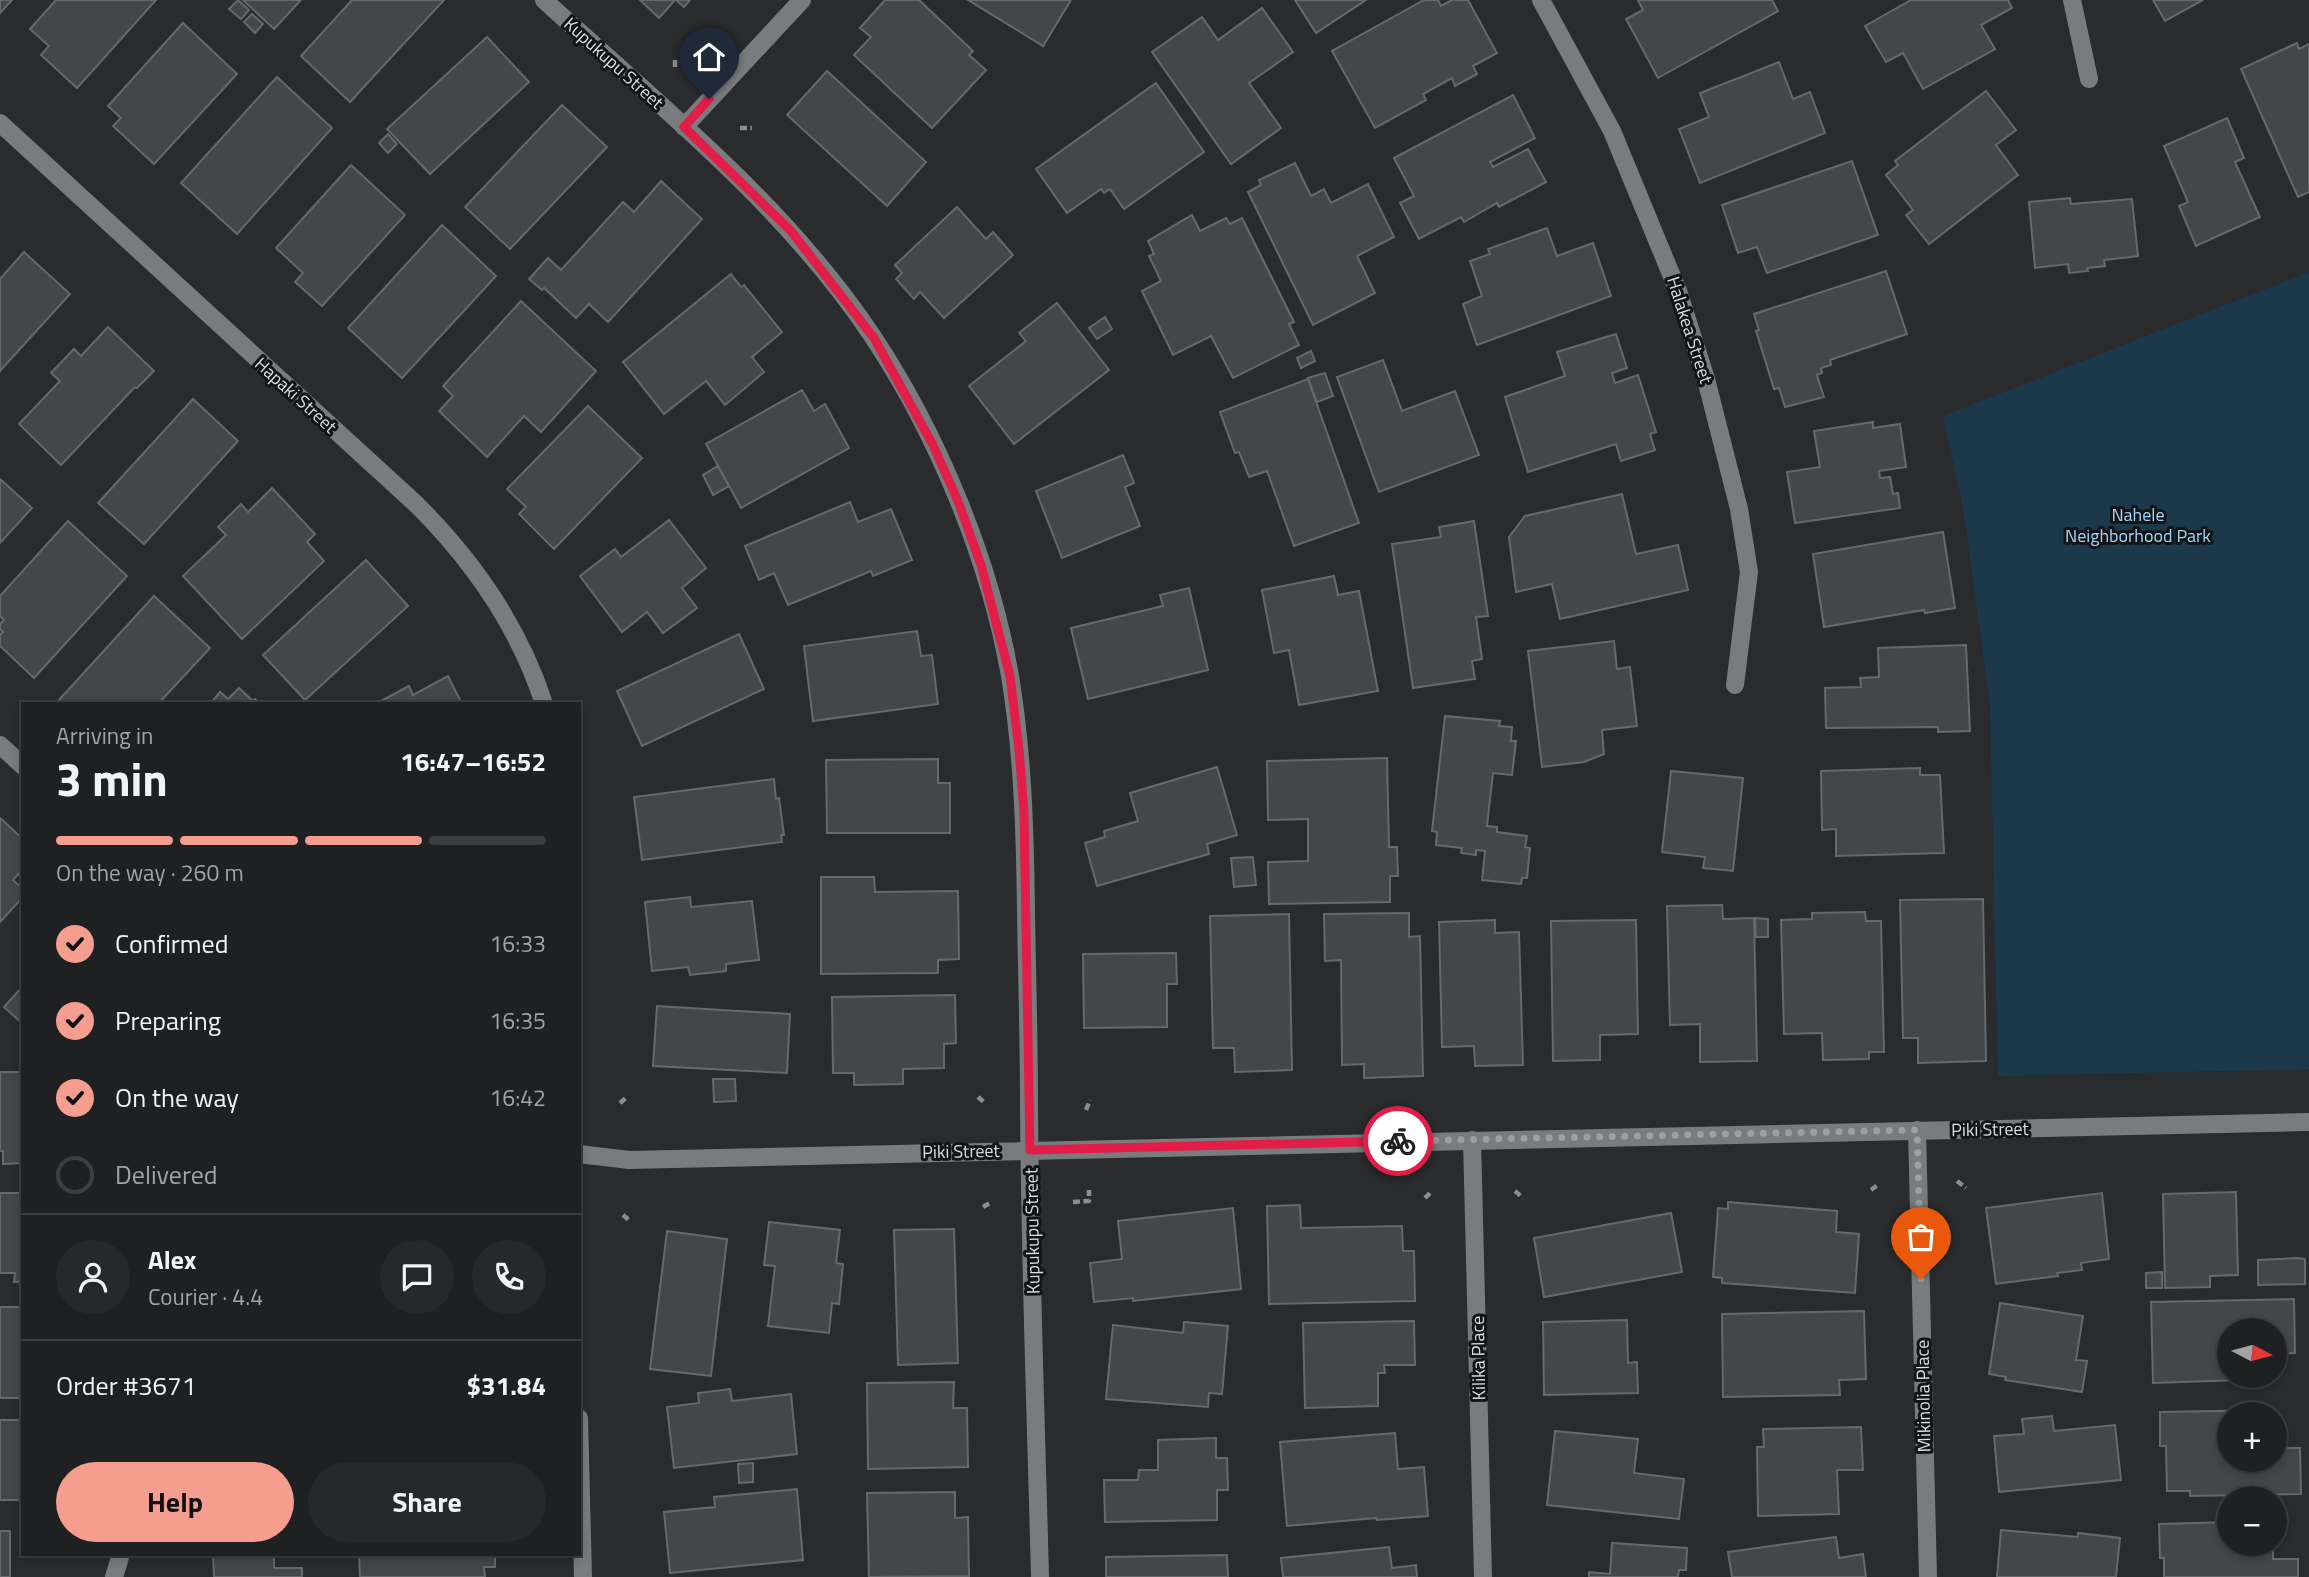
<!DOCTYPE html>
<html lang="en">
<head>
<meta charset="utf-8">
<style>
	body { margin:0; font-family:"Titillium Web",sans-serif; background:#27282a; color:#f1f3f6; height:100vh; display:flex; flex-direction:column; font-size:26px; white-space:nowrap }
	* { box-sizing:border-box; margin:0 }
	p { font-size:23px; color:#a1a3a5 }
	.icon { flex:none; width:38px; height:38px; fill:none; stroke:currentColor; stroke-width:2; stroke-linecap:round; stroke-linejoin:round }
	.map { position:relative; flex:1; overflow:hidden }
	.sheet { position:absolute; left:21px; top:702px; width:560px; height:854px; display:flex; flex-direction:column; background:#1f2022; border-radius:0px; box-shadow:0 4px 10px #0003,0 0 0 2px #3c3e40 }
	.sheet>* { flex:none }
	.needle { width:46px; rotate:96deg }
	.tools { position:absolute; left:2217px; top:1318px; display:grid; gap:14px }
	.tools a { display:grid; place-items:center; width:70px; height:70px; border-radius:50%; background:#1f2022; box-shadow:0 4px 10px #0003,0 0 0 2px #3c3e40; font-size:35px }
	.pin { position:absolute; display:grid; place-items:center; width:60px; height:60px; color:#fff; margin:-72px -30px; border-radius:50% 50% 50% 0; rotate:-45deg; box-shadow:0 0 7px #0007 }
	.pin .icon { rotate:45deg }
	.courier { position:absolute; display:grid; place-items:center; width:70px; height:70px; margin:-35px; border:5px solid #e11d48; border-radius:50%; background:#fff; color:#222; box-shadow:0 2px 9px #0007 }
	.summary em { font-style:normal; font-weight:700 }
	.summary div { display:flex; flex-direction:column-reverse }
	.summary { display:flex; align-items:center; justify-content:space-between; height:119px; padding:0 35px }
	h1 { font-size:46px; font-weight:700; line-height:52px }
	.bar { display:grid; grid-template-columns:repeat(4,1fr); gap:10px 7px; align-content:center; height:84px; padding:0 35px }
	.bar i { height:9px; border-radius:5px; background:#3c3e40 }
	.bar .active { background:#f59d8e }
	.bar p { grid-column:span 4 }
	.line { display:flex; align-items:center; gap:18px; padding:0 35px; border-top:2px solid #3c3e40 }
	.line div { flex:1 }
	.round { display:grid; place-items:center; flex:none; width:74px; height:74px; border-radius:37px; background:#27282a }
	ol { padding:0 35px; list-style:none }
	li { display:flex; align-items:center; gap:21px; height:77px }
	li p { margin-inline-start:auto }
	li .icon { padding:7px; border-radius:50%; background:#f59d8e; color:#111; stroke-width:4 }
	li:last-child { color:#a1a3a5 }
	li i { width:38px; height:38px; border:4px solid #3c3e40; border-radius:50% }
	.cta { display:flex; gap:14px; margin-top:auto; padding:14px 35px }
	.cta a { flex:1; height:80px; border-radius:42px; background:#f59d8e; color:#111; font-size:28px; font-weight:700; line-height:80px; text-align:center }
	.cta a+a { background:#27282a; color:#f1f3f6 }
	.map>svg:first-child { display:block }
	.green { fill:#1c394c }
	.building { fill:#444749; stroke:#66696b; stroke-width:2 }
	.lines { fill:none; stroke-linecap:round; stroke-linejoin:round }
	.path { stroke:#8a8c8e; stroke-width:4.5; stroke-dasharray:7 3.5; stroke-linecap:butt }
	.minor { stroke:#797c7e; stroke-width:18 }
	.tertiary { stroke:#797c7e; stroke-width:18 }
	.done { stroke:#9d9fa1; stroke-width:7; stroke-dasharray:0 12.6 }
	.route { stroke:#e11d48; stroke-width:9 }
	.labels { text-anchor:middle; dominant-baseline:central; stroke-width:6; stroke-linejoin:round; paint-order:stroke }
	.street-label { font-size:18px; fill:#dcdedf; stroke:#131415 }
	.park-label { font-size:18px; fill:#a3d6fb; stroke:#131415 }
</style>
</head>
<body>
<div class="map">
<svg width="2309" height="1577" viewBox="0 0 2309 1577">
	<rect width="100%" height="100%" fill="#292b2d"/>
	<path class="green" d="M2309,272V1069L1998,1076L1990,704L1963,507L1943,416Z"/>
	<g class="building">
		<path d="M0,0H12L0,13Z"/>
		<path d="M56,0H156L77,88L41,55L49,46L30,29Z"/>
		<path d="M238,0L249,10L241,19L229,9Z"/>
		<path d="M243,0H301L274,29Z"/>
		<path d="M352,0H444L350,102L301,56Z"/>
		<path d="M640,0H675L659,18Z"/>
		<path d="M676,0H690L684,7Z"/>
		<path d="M885,0H919L973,51L969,55L986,70L932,128L854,55L871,37L860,28Z"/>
		<path d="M968,0H1071L1043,46Z"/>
		<path d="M1295,0H1366L1316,33Z"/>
		<path d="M1424,0H1438L1441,6L1452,0H1468L1497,53L1473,66L1477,74L1455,86L1452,78L1423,94L1426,100L1375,128L1332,51Z"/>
		<path d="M1638,0H1772L1778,11L1658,78L1626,19L1643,10Z"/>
		<path d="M1911,0H2008L2012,8L1981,25L1995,49L1923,89L1903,53L1886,62L1865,26Z"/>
		<path d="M2153,0H2203L2165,21Z"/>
		<path d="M1262,8L1293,52L1249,83L1281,128L1231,164L1152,52L1202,17L1218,40Z"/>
		<path d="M252,14L263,24L255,33L244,22Z"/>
		<path d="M183,23L237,74L154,164L113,126L121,118L108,106Z"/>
		<path d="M487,37L529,82L430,174L387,129Z"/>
		<path d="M2297,43L2299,49L2309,44V192L2298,197L2241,69Z"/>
		<path d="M1779,62L1793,99L1810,92L1825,133L1700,183L1679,129L1709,117L1700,93Z"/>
		<path d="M827,71L926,162L887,206L787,115Z"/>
		<path d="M277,77L332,128L237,234L181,183Z"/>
		<path d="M1156,83L1204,152L1124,209L1110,189L1104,193L1101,189L1067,213L1036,169Z"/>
		<path d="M1986,91L2016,130L1996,145L2018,175L1929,244L1906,215L1913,210L1886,175L1898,165L1895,161Z"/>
		<path d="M1513,95L1535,138L1490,162L1493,167L1528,149L1546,182L1499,207L1497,203L1464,222L1461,217L1419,239L1400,203L1414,196L1394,158Z"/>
		<path d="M562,105L607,147L510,249L465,207Z"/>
		<path d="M2227,118L2244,158L2235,162L2260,217L2196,246L2179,206L2188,202L2164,146Z"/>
		<path d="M388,134L397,144L388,153L379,143Z"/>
		<path d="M1852,161L1878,235L1767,273L1757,247L1738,253L1722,205Z"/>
		<path d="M1295,163L1311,196L1324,189L1331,203L1368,184L1394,237L1357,256L1375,293L1313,325L1248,192L1261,185L1259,180Z"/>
		<path d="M351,165L405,215L322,306L295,282L303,273L276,248Z"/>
		<path d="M661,181L702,219L608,322L589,304L576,318L544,288L542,290L529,279L548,258L561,270L623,202L634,212Z"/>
		<path d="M2070,198L2071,204L2132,199L2138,256L2104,260L2105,266L2087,268L2088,271L2069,273L2068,264L2035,268L2029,202Z"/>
		<path d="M957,207L986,239L993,232L1013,255L944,318L920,292L914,299L896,279L902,273L895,265Z"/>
		<path d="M1192,215L1200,231L1226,218L1230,224L1242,218L1294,322L1289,324L1299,345L1233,378L1211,336L1173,355L1142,291L1161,281L1149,256L1154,254L1148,241Z"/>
		<path d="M442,225L496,276L402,378L348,328Z"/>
		<path d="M1547,228L1557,256L1593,243L1611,296L1477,345L1463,304L1482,296L1470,261L1490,254L1488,249Z"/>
		<path d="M24,252L70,294L0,371V279Z"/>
		<path d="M1886,271L1907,334L1830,360L1831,365L1821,368L1822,373L1817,375L1824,397L1785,407L1779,388L1774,389L1756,331L1759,330L1754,314Z"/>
		<path d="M731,274L741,287L744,285L782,332L752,357L764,372L725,405L706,381L664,414L623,362Z"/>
		<path d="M521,301L596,371L541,432L524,416L487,457L439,411L453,396L443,386Z"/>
		<path d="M1057,303L1109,370L1014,444L969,386L1026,341L1019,333Z"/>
		<path d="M1105,317L1112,329L1097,339L1089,328Z"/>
		<path d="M108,327L154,371L137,388L135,387L61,465L19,424L60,381L51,373L74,349L81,356Z"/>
		<path d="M1616,334L1627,368L1612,373L1615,383L1638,375L1656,432L1650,434L1655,450L1621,461L1616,444L1528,472L1505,397L1565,376L1557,352Z"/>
		<path d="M1311,351L1315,361L1301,368L1297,358Z"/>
		<path d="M1383,360L1402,411L1455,391L1479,455L1379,492L1337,377Z"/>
		<path d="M1325,373L1333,396L1317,402L1308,378Z"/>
		<path d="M1308,379L1359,523L1294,546L1267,471L1249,477L1239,452L1235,453L1220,412Z"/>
		<path d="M802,390L814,411L825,404L849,448L741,508L706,444Z"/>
		<path d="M193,399L238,441L144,544L98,503Z"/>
		<path d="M588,406L642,458L554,549L519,514L526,507L507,489Z"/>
		<path d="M1873,422V428L1900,424L1906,467L1879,471L1880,478L1890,477L1893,494L1898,493L1900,508L1795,523L1787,472L1820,467L1814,431Z"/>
		<path d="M1123,455L1134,483L1125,487L1140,526L1062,558L1036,491Z"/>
		<path d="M718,466L729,486L713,495L703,475Z"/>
		<path d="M0,479L32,508L0,543Z"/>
		<path d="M272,488L315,534L307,542L324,561L242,639L183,576L226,535L218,527L241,504L248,512Z"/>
		<path d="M1622,494L1636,554L1678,545L1688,590L1560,619L1552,584L1516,592L1509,537L1525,516Z"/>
		<path d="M850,502L858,522L891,509L912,560L873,576L871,571L788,605L774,573L759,580L745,546Z"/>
		<path d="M669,520L706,568L682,588L697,608L663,633L647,612L622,632L580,576L615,549L621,557Z"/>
		<path d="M68,521L127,576L34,678L0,646V635L3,632L0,629V624L4,620L0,616V596Z"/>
		<path d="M1474,521L1488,616L1476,617L1482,659L1472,661L1475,679L1413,688L1392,544L1441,537L1439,527Z"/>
		<path d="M1943,532L1955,608L1925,613L1924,610L1824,627L1813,554Z"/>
		<path d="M366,560L408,606L305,700L263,655Z"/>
		<path d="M1334,576L1338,595L1359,591L1378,691L1299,705L1289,650L1274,653L1262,590Z"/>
		<path d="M1189,588L1208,670L1088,699L1071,628L1163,606L1160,595Z"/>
		<path d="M154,596L210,648L158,704H61L58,701Z"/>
		<path d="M917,631L921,656L932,655L938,704L813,721L804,646Z"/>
		<path d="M739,634L764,689L642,746L617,691Z"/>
		<path d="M1614,641L1617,669L1630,667L1637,726L1602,730L1604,754L1584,762L1542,767L1528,651Z"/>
		<path d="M1966,645L1970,731L1938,732V727L1826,728L1825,688L1861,687L1860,678L1879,677L1878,648Z"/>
		<path d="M448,676L462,704L379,702L409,686L413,695Z"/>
		<path d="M239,688L253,701L255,699L260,704H210L220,692L228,699Z"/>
		<path d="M1445,716L1500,721L1499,726L1512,727L1511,741H1516L1512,775L1493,773L1487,826L1497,827V832L1527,836L1525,847L1530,848L1527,878H1522L1521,884L1482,880L1485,851L1476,850V855L1461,853L1462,848L1436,845L1437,832L1432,831Z"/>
		<path d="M1387,758L1389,847H1397L1398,876H1390V902L1269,904L1268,862L1308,861V819L1268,820L1267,761Z"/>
		<path d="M938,759V783H950V833H827L826,760Z"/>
		<path d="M1217,767L1237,835L1207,844L1209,854L1097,886L1085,843L1105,837L1104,831L1138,821L1130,793Z"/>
		<path d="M1920,768V775H1940L1944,853L1836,856V829L1822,830L1821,771Z"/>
		<path d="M1671,771L1743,778L1733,871L1703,868L1705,857L1662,852Z"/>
		<path d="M774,779L776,799L779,798L784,835H781L782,842L642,860L634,797Z"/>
		<path d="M0,818L23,839V869L13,880L23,889V897L0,922Z"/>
		<path d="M1253,857L1256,885L1234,887L1231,858Z"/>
		<path d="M821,877H874L875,892L958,891L959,959L938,960V973L821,974Z"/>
		<path d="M690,897L691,907L752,901L759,960L726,964V971L690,975L688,967L652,971L645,902Z"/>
		<path d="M1983,899L1986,1061L1918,1063V1038H1903L1900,900Z"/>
		<path d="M1722,905L1723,919L1754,918L1757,1061L1700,1062V1024L1670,1025L1667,906Z"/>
		<path d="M1865,912L1866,921H1881L1884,1052H1869V1059L1823,1060L1822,1033L1784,1034L1781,920L1812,919V913Z"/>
		<path d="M1409,913V937L1420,936L1423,1076L1364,1078V1064L1342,1065L1341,960L1325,961L1324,914Z"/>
		<path d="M1289,914L1292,1070L1235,1072L1234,1048H1213L1210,916Z"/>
		<path d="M1755,918L1768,919V937H1756Z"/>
		<path d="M1495,920V933L1519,932L1523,1065L1475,1066L1474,1046L1442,1047L1439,922Z"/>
		<path d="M1636,920L1638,1034L1600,1035V1060L1553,1061L1551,921Z"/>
		<path d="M1176,953L1177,984H1167V1027L1084,1028L1083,954Z"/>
		<path d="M23,986V1024L4,1007Z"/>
		<path d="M955,995L956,1043L944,1044V1068L903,1069V1084L854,1085V1073H833L832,997Z"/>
		<path d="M657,1006L790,1014L787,1073L653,1066Z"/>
		<path d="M0,1072H23V1163L3,1164V1151H0Z"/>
		<path d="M713,1079H735L736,1101L714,1102Z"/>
		<path d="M2236,1192L2238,1275L2210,1276V1287L2165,1288L2163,1194Z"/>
		<path d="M0,1193H23V1282H14L15,1273H0Z"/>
		<path d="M2102,1193L2109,1259L2081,1263L2082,1270L2057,1273L2058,1276L1996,1284L1986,1208Z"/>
		<path d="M1728,1202L1837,1211L1836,1232L1859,1234L1855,1293L1722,1283V1278L1713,1277L1718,1208L1728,1209Z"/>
		<path d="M1300,1205L1301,1228L1402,1226L1403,1251H1414L1415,1301L1269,1304L1267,1206Z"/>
		<path d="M1233,1208L1241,1289L1133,1301V1298L1094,1302L1090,1263L1122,1259L1118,1221Z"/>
		<path d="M1671,1213L1682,1272L1544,1297L1534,1238Z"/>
		<path d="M769,1222L840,1230L836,1263L843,1264L839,1304L832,1303L829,1333L768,1326L775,1266L764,1265Z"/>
		<path d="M954,1229L958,1363L898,1365L894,1230Z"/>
		<path d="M667,1231L727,1239L711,1376L650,1369Z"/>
		<path d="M2296,1258L2305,1259V1284L2258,1285V1260Z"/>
		<path d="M2162,1272V1288H2146V1273Z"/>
		<path d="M2294,1299L2295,1353L2275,1354V1330H2230V1376H2270V1379L2153,1383L2151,1302Z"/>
		<path d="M2000,1303L2083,1316L2076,1360L2087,1361L2082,1392L2005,1380L2006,1377L1989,1374Z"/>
		<rect x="0" y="1307" width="23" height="91"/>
		<path d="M1864,1311L1866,1379L1839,1380L1840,1395L1723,1397L1722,1314Z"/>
		<path d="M1627,1320L1628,1363L1637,1362L1638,1393L1544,1395L1543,1322Z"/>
		<path d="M1414,1321L1415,1365H1384L1385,1373H1378V1406L1305,1408L1303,1323Z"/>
		<path d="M1184,1322L1228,1326L1222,1394L1209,1393L1208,1407L1106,1399L1113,1325L1183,1333Z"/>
		<path d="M954,1382L953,1408H967L968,1467L868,1469L867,1383Z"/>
		<path d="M730,1389L732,1401L791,1394L797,1454L674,1468L667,1407L699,1403L698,1393Z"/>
		<path d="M2273,1410V1414H2230V1460H2275V1448H2300L2301,1494L2190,1496V1491H2167L2166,1446H2160V1412Z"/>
		<path d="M2052,1416L2054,1431L2115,1425L2121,1480L1999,1492L1994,1436L2024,1434L2022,1419Z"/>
		<rect x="0" y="1420" width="23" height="80"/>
		<path d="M1861,1427L1863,1470H1837L1839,1514L1758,1516L1757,1447H1764L1763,1429Z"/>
		<path d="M1555,1431L1638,1439L1634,1473L1684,1479L1679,1519L1547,1505Z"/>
		<path d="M1395,1433L1398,1469L1424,1467L1428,1516L1377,1520L1376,1518L1287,1526L1280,1442Z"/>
		<path d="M1216,1438V1458H1227L1228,1490H1217V1520L1105,1522L1104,1480H1138L1139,1470H1158V1440Z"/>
		<path d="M753,1463V1482L739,1483L738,1464Z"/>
		<path d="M797,1489L803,1560L670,1573L664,1512L715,1507L714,1497Z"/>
		<path d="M955,1492V1518L968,1517L969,1576L869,1577L867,1493Z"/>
		<path d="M2230,1522V1544H2273V1559H2298V1577H2164V1558H2160L2159,1524Z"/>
		<path d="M2001,1530L2078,1537V1533L2120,1538L2116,1577H1997Z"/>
		<rect x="0" y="1531" width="10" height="46"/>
		<path d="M1836,1537L1839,1558L1863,1554L1866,1577H1732L1728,1552Z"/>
		<path d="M1612,1543L1687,1548L1686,1570H1679L1678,1577H1589V1572L1610,1574Z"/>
		<path d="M1389,1547L1392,1568L1416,1565L1417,1577H1283L1281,1558Z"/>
		<path d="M213,1554H274V1568H302V1577H214Z"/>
		<path d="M359,1554H495V1567H484L485,1577H360Z"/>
		<path d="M1227,1555L1228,1577H1106V1557Z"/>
	</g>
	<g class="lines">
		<g class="path">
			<path d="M675,67V59"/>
			<path d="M740,128H752"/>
			<path d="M978,1097L985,1103"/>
			<path d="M620,1103L627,1097"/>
			<path d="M1086,1110L1090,1100"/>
			<path d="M1957,1181L1966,1188"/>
			<path d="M1871,1190L1879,1184"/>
			<path d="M1515,1191L1523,1198"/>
			<path d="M1425,1198L1431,1192"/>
			<path d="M1073,1202L1089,1201V1190"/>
			<path d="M983,1207L990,1203"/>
			<path d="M623,1215L630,1221"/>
		</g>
		<g class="minor">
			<path d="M544,0C659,105 787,207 873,337C938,435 990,561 1010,676C1023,754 1025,833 1026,912C1027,976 1029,1040 1029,1104C1030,1262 1036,1420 1040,1577"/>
			<path d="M1541,0L1612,131L1678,291L1706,379L1739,509L1749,572L1735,685"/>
			<path d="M2072,0L2089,79"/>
			<path d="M684,127L802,0"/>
			<path d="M0,745L23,766"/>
			<path d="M1917,1130L1928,1577"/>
			<path d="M1472,1140L1483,1577"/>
			<path d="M579,1154L629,1160L2309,1122"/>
			<path d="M114,1577L121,1554"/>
		</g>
		<g class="tertiary">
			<path d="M0,123L417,505C474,562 519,626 544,704"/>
			<path d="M579,1418L583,1577"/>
		</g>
	</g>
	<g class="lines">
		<path class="done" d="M1398,1141L1917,1130L1921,1279"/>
		<path class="route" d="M709,99L684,127L791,231L874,338L933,445L958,501L981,565L1010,676L1019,750L1024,812L1030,1150L1398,1141"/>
	</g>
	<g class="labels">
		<g class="street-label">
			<text transform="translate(614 63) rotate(42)">Kupukupu Street</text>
			<text transform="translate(1690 330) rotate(72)">Halakea Street</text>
			<text transform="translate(296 395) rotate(42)">Hapaki Street</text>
			<text transform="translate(1990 1129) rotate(-1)">Piki Street</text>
			<text transform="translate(961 1151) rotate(-1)">Piki Street</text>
			<text transform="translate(1032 1231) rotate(-91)">Kupukupu Street</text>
			<text transform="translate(1478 1358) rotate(-91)">Kilika Place</text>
			<text transform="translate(1923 1396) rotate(-91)">Mikinolia Place</text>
		</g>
		<g class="park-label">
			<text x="2138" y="514">Nahele<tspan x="2138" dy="21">Neighborhood Park</tspan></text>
		</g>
	</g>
</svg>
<div class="tools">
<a><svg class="needle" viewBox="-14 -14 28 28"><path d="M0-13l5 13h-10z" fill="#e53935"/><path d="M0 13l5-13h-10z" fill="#a1a3a5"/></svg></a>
<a>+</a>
<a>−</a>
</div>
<div class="pin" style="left:1921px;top:1279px;background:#ea580c"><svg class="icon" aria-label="bag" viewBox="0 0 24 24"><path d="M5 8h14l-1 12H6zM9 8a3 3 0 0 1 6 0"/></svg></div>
<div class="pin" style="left:709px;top:99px;background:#1f2937"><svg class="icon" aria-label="home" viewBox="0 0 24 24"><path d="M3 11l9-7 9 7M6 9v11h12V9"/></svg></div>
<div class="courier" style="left:1398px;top:1141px"><svg class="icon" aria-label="bike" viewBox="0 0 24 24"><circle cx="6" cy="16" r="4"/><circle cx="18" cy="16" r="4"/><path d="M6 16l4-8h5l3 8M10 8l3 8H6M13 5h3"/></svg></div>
<section class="sheet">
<div class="summary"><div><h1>3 min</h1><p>Arriving in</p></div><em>16:47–16:52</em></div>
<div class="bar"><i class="active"></i><i class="active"></i><i class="active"></i><i></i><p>On the way · 260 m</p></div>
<ol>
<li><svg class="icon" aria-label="check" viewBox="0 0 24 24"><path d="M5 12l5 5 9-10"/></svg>Confirmed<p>16:33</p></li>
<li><svg class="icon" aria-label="check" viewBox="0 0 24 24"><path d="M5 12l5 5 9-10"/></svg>Preparing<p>16:35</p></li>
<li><svg class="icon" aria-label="check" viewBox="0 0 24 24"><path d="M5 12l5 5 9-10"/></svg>On the way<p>16:42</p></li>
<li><i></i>Delivered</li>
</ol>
<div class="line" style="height:126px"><a class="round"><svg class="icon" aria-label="person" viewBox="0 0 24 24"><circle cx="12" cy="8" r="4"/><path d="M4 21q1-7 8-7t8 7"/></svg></a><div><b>Alex</b><p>Courier · 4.4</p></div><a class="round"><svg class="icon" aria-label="chat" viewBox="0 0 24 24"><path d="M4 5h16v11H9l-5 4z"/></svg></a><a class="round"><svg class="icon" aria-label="phone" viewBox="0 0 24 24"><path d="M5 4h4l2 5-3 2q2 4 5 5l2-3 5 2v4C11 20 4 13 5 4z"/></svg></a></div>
<div class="line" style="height:91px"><div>Order #3671</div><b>$31.84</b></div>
<div class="cta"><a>Help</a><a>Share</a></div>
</section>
</div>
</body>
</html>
